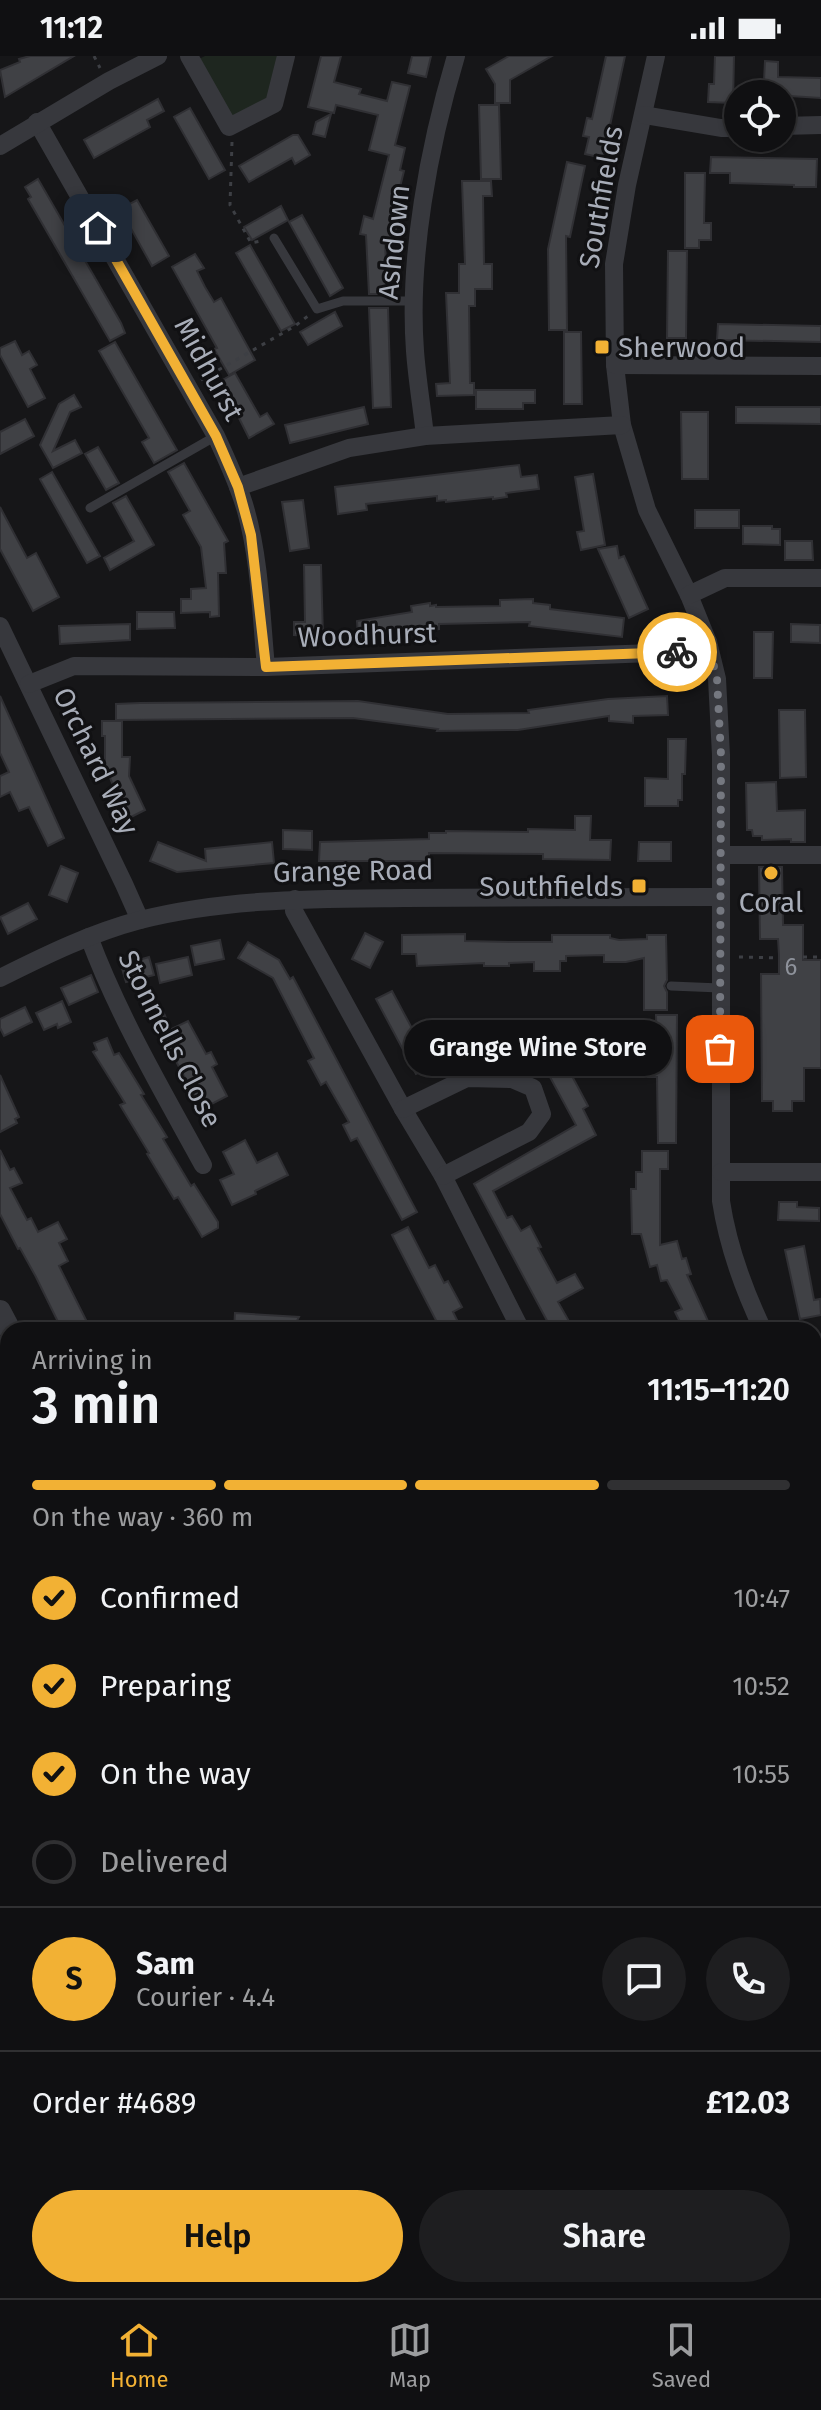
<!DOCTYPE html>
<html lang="en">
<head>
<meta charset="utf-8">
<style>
	body { margin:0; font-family:"Fira Sans",sans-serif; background:#1e1e20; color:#f1f3f6; height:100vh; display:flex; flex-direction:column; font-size:30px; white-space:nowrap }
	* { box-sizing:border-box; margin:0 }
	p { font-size:26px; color:#9c9d9f }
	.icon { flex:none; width:44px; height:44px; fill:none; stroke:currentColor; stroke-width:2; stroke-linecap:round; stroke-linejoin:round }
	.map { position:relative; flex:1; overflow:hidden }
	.details { position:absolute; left:0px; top:1266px; width:822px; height:976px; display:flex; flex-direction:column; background:#101012; border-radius:24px 24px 0 0; box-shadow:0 2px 6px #0004,0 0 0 2px #303032 }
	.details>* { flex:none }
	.buttons { position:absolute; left:724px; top:24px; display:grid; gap:16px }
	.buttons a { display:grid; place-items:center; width:72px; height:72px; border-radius:50%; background:#101012; box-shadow:0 2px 6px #0004,0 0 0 2px #303032; font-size:40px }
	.pin { position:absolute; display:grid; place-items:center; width:68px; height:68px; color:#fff; margin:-34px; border-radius:16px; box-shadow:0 4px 12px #0006 }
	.courier { position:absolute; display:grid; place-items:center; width:80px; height:80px; margin:-40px; border:6px solid #f2b134; border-radius:50%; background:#fff; color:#222; box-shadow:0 2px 10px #0007 }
	.bubble { position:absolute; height:56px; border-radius:28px; background:#101012; box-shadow:0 2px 6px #0004,0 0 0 2px #303032; font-size:26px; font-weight:600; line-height:56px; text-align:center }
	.summary em { font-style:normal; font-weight:600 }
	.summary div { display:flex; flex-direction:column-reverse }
	.summary { display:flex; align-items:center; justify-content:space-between; height:136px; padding:0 32px }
	h1 { font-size:52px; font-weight:600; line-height:60px }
	.bar { display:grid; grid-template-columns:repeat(4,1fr); gap:12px 8px; align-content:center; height:96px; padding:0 32px }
	.bar i { height:10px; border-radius:6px; background:#303032 }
	.bar .selected { background:#f2b134 }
	.bar p { grid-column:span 4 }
	.line { display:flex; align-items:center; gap:20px; padding:0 32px; border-top:2px solid #303032 }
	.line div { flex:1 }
	.round { display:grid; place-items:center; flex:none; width:84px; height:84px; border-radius:42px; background:#1e1e20 }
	ol { padding:0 32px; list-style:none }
	li { display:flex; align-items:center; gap:24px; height:88px }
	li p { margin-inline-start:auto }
	li .icon { padding:8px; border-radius:50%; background:#f2b134; color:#111; stroke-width:4 }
	li:last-child { color:#9c9d9f }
	li i { width:44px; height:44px; border:4px solid #303032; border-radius:50% }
	.primary-button { display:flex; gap:16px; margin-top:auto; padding:16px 32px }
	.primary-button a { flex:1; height:92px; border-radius:48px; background:#f2b134; color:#111; font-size:32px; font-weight:600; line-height:92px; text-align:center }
	.primary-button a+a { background:#1e1e20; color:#f1f3f6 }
	.status { display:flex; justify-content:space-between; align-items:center; height:56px; padding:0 40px; background:#101012; direction:ltr }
	.status svg { height:22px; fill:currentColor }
	.dock { display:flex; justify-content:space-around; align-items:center; height:112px; border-top:2px solid #303032; background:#101012; font-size:22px; color:#9c9d9f }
	.dock a { display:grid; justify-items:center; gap:4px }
	.dock .selected { color:#f2b134 }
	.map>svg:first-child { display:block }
	.green { fill:#1e261f }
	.building { fill:#404145; stroke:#303034; stroke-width:2 }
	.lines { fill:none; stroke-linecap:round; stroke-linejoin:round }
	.path { stroke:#3d3f44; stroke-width:3; stroke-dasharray:4 6; stroke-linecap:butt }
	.service { stroke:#37383d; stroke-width:9 }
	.minor { stroke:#37383d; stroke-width:18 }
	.tertiary { stroke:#37383d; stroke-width:22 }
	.done { stroke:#757880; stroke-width:8; stroke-dasharray:0 14.4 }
	.route { stroke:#f2b134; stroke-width:10 }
	.poi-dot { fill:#f2b134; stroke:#111113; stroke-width:3 }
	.labels { text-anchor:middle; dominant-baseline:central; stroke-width:6; stroke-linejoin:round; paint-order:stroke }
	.number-label { font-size:24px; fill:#8e929b }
	.street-label { font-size:28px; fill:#a8adb8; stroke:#111113 }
	.poi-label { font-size:28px; fill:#a8adb8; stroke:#111113; text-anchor:start }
</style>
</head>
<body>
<div class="status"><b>11:12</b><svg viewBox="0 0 49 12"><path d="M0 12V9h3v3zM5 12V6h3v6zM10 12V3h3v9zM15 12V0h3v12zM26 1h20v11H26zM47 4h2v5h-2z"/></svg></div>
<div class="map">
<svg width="821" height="2242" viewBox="0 0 821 2242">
	<rect width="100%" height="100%" fill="#161618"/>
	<g class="green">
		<path d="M205,0H284L276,40L231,61L199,3Z"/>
		<path d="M0,1292L8,1307V1841L0,1846Z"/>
		<path d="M821,1783V2056L814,2049V1786Z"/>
	</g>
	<g class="building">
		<path d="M30,0H74L5,41L0,14L20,6L19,3Z"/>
		<path d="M321,0H341L334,26L361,33L359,38L387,45L392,26L410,30L395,89L405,92L400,114L404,115L391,167L397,169L392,186L385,184L387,238H369L366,179L360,178L364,160L373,163L389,99L369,94L378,59L336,49L334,57L308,51Z"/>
		<path d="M412,0H431L426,21L408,17Z"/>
		<path d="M509,0H552L510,24V47H495V28L486,13Z"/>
		<path d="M606,0H625L603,102L585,98L589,81L583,80L587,62L592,63Z"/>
		<path d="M715,0H734L733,47L708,46L709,28H714Z"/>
		<path d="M765,5L778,6V21L821,22V42L758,38L759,25H764Z"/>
		<path d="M158,43L164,55L147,64L150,71L94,102L84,84Z"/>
		<path d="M479,49H499L501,123H481Z"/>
		<path d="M190,52L225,114L209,123L174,61Z"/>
		<path d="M331,58L325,81L313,78L316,66Z"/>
		<path d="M293,79H298L310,99L295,108L292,102L249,126L239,110Z"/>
		<path d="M711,101L817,103L816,131H794V129L730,127V117H710Z"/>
		<path d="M567,106L585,110L570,181L566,180L567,274H549L548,193Z"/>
		<path d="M685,117H705L704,167H711V184H699V192H685Z"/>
		<path d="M38,123L121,267L125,277L110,285L28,143L31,141L25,131Z"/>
		<path d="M462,125H491L492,140H483L484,208H492V233H475V250H469L470,327H474V339L437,340L436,328L450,327L446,237H459V208H465Z"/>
		<path d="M137,144L169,200L152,210L120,153Z"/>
		<path d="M281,150L288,164L252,184L244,171Z"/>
		<path d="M302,159L343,232L330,240L289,166Z"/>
		<path d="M250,189L295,268L281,275L236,197Z"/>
		<path d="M668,195H687L686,282H667Z"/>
		<path d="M195,198L204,212L197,215L205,231L214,246L221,242L255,304L229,319L214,293L217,292L172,211Z"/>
		<path d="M369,252H388L391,351L373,352Z"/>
		<path d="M335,256L342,270L308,289L300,276Z"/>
		<path d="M718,268L821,270V286L717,284Z"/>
		<path d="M564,276H581L582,348H564Z"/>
		<path d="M15,285L22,299L29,295L37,309L30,313L45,342L28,351L0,299V292Z"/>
		<path d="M115,286L177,394L154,407L142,386L149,382L99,295Z"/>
		<path d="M235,317L260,361L267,357L274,368L249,382L235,354L217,327Z"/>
		<path d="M476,334H535V347H523V353H476Z"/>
		<path d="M74,339L81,351L70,356L53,395L75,384L82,397L53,412L40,389L59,348Z"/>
		<path d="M364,351L368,368L290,387L285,369Z"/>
		<path d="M736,351H821V368L736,367Z"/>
		<path d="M681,356H708V423H682Z"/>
		<path d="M25,363L34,380L0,398V376Z"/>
		<path d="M98,391L119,427L106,434L85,398Z"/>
		<path d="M184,407L228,485L224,487L226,517H218L219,560L210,561V556L181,557V543H191V533L206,532L201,491L183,459L190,455L168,416Z"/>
		<path d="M519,409L521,421L537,419L539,433L506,437L507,441L493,443V441L446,446V444L437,445V440L366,448L367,454L338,458L335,431Z"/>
		<path d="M52,416L100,500L87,507L40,423Z"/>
		<path d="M593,418L605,489L581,494L577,476L584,475L575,421Z"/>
		<path d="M126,440L154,489L110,514L104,502L134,485L113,447Z"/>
		<path d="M303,444L309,492L290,495L282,446Z"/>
		<path d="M0,451L27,502L36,497L59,541L33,555L0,493Z"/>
		<rect x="695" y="454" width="44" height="18"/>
		<path d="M743,470H772V473H780V489L743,488Z"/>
		<path d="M785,485H812L813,504H785Z"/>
		<path d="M617,490L619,502L624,500L648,553L629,562L598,493Z"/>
		<path d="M304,509H321L323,581L294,579V566H305Z"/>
		<path d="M533,543V547L550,549V553L624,562L622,581L529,570L530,566L439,568V573L422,575V572L360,581L358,579L357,565L412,556L411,550L430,547V550L436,549V551L500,550V544Z"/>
		<path d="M137,556H174L175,572L137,573Z"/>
		<path d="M130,568V584L60,588L59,570Z"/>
		<path d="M791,568L820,569V587L791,586Z"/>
		<path d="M754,576H773L772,622H754Z"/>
		<path d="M0,640L64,782L48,790L29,751L19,755L10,736L0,741V720L9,716L0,697Z"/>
		<path d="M667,640L668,659L633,660V667L609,665V660L518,674L437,675L438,673L353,662L116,664V648L140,647L358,645L448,658L529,657L528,654L608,643Z"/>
		<path d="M779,654H805L806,721L780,722Z"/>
		<path d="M102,665H122V701H130L129,720L145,754L127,763L108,717H105V680H102Z"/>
		<path d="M668,683H686L685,718H682V744H678V750H645V722L668,723Z"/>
		<path d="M776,726L777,755L805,754V786H791V783L762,784V780H753L752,774H747L746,727Z"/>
		<path d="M575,760H591L590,784H611L610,804L543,803V798L429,797V805H319L320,786L429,783V777H446V775L528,776V773L575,774Z"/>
		<path d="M283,774L312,775V794L283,793Z"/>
		<path d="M158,786L206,805L205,793L272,786L274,807L177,816L150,805Z"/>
		<path d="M639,786H671V805H638Z"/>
		<path d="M61,810L78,817L67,846L49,839Z"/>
		<path d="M759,811H782L783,869H803V904H821V1012H804V1045H792V1055H773V1045H762L761,918H779V899L778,883H760Z"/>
		<path d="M28,847L37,863L8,878L0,861Z"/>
		<path d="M365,877L383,886L370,912L352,903Z"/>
		<path d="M465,878V885L509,886H552V879H610V882L619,884L647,883V879H666L667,924L664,930L667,936V954H644V902L626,906H604V899L566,900V905H560V915H534V906L509,907V910H484V907L417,910L416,898H402V879Z"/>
		<path d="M220,884L224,903L195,909L191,890Z"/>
		<path d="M248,886L279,904L290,923L293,921L417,1156L402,1164L357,1082L351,1085L343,1069L349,1066L326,1026L321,1029L308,1005L314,1002L273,922L238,902Z"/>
		<path d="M149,901L154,919L126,926L121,909Z"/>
		<path d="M188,901L192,919L160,927L156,908Z"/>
		<path d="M91,919L98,936L69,949L61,932Z"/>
		<path d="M392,935L423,993L427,991L436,1008L416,1018L376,943Z"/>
		<path d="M62,945L71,966L58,972L57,968L44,974L36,957Z"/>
		<path d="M25,951L32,966L4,980L0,972V963Z"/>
		<path d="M163,955L168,967L155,972L150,960Z"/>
		<path d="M656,959H677L676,1087H658L657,1021H648V1005H657Z"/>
		<path d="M188,965L206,998L211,996L217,1008L212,1011L227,1040L202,1053L161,978Z"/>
		<path d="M505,979H539V989H544V1007L567,994L581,1016L572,1020L588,1050L583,1053L596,1079L493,1135L507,1162L512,1160L521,1175L530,1170L541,1191L538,1192L557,1227L575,1218L583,1232L558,1246L574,1274H552L474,1128L576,1069L543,1008L453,1007V990L498,989V985H505Z"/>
		<path d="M107,982L114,999L119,997L144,1038L141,1039L167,1081L163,1083L191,1130L194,1128L218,1166V1172L202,1181L178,1141L174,1143L147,1098L149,1097L120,1049L125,1047L93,996L97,994L94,987Z"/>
		<path d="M0,1019L19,1061L15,1063L17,1067L0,1076Z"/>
		<path d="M245,1084L257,1107L277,1097L288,1119L255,1135L256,1138L232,1149L220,1124L234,1118L223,1096Z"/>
		<path d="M0,1094L10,1114L14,1112L22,1127L10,1132L27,1164L31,1162L38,1176L58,1166L67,1183L59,1187L68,1205L59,1210L91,1274H62L36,1221L20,1192L18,1193L0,1158Z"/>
		<path d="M642,1095H668V1113H660V1189L677,1185L682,1203L686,1202L691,1218L687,1219L712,1274H684L675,1256L682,1253L667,1224L661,1225L657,1209L650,1211L641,1178H632L631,1133H636V1116H642Z"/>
		<path d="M779,1146H797V1151L819,1152V1165L778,1164Z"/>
		<path d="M408,1171L429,1212L435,1209L444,1227L448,1225L462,1251L453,1256L462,1274H441L409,1212L392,1179Z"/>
		<path d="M804,1190L814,1244L820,1243L821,1259L800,1263L785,1194Z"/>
		<path d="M235,1257L266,1259L299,1261L292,1274H234Z"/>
	</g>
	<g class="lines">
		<g class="path">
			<path d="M94,0L100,12"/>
			<path d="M232,86L230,149L251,187L261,185"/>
			<path d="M201,324L295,270L308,260"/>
			<path d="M739,901L779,902"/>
			<path d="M803,901H821"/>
			<path d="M0,1327L8,1336"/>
			<path d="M0,1527L8,1534"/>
			<path d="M0,1619L8,1621"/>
			<path d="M0,1815L8,1816"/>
			<path d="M819,2242L821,2239"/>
		</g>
		<g class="service">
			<path d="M274,182L317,253L343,245H415"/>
			<path d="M90,452L216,380"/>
			<path d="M671,930L720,932"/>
		</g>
		<g class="minor">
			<path d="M189,0L229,71L274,48L286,0"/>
			<path d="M656,0L627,129L614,208L615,309L622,369L647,454L689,539L708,586L717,623L721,699V1145C728,1191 743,1232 763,1274"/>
			<path d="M644,59L721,72H738"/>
			<path d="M37,66L216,380C227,404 239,429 246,455C260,505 261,559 266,611"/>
			<path d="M782,70L821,69"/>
			<path d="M0,90L109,25L158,0"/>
			<path d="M615,309L821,310"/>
			<path d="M425,380C422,352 417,323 415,295C408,201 429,90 456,0"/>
			<path d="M238,431L349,392L425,380L622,369"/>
			<path d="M689,539L725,522H821"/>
			<path d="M0,570L124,828L140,864"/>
			<path d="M29,628L74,610L266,611L681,596L708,586"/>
			<path d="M721,799H821"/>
			<path d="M295,843L294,855L403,1053L443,1120L521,1274"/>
			<path d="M89,881C119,961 162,1034 203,1109"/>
			<path d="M0,922C46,899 91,877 140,864C227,842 316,843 405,842C510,841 616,841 721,841"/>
			<path d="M403,1053L467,1022L512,1023L533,1032L542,1058L529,1076L443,1120"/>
			<path d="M721,1116H821"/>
			<path d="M814,1383L821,1398"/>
			<path d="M814,1627L821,1625"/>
			<path d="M0,2142L8,2149"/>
			<path d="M100,2234L109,2242"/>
			<path d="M695,2242V2234"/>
		</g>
		<g class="tertiary">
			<path d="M0,1255L10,1274"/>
			<path d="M0,2052L8,2048"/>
			<path d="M536,2234L545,2242"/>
		</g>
	</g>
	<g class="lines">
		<path class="done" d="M677,596L708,586L717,623L721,699L720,993"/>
		<path class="route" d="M98,172L216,380L238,431L251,479L266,611L677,596"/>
	</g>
	<g class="poi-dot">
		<rect x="594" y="283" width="16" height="16" rx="4"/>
		<circle cx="771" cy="817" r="8"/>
		<rect x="631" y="822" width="16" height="16" rx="4"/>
	</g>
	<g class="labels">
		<g class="number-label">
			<text x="791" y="911">6</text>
		</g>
		<g class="street-label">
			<text transform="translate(601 141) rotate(-80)">Southfields</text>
			<text transform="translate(394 186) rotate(-84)">Ashdown</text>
			<text transform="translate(209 313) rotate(61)">Midhurst</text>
			<text transform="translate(367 579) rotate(-2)">Woodhurst</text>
			<text transform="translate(96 705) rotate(64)">Orchard Way</text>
			<text transform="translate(353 815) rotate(-1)">Grange Road</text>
			<text transform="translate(170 983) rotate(63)">Stonnells Close</text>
		</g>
		<g class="poi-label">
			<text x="618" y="291">Sherwood</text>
			<text x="623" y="830" text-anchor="end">Southfields</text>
			<text x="771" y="846" text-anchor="middle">Coral</text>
		</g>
	</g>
</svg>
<div class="buttons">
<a><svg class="icon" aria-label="locate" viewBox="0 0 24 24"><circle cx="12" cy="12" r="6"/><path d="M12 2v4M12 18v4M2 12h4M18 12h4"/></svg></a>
</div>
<div class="pin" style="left:720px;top:993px;background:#ea580c"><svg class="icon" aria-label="bag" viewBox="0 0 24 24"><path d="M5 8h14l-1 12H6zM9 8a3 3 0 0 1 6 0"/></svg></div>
<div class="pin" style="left:98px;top:172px;background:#1f2937"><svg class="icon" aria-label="home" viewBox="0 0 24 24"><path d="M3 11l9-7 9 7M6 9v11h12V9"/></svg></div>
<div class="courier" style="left:677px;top:596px"><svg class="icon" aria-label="bike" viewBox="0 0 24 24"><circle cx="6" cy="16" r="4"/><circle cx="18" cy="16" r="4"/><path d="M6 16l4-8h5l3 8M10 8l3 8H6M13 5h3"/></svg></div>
<div class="bubble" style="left:404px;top:964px;width:268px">Grange Wine Store</div>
<section class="details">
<div class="summary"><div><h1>3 min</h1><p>Arriving in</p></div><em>11:15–11:20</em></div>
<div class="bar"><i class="selected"></i><i class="selected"></i><i class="selected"></i><i></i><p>On the way · 360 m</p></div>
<ol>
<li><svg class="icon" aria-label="check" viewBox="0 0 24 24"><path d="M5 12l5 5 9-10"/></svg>Confirmed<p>10:47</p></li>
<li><svg class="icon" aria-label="check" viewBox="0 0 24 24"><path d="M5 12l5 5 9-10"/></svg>Preparing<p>10:52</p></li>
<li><svg class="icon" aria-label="check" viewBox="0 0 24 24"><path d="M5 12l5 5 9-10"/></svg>On the way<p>10:55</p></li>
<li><i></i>Delivered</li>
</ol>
<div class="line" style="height:144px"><b class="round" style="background:#f2b134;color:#111">S</b><div><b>Sam</b><p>Courier · 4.4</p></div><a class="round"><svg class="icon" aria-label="chat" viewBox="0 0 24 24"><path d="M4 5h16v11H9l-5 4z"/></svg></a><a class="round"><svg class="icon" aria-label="phone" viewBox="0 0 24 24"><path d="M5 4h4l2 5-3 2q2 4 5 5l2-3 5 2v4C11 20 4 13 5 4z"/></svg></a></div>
<div class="line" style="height:104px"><div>Order #4689</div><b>£12.03</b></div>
<div class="primary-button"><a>Help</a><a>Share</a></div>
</section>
</div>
<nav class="dock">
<a class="selected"><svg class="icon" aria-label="home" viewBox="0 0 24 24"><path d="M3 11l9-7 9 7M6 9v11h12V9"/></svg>Home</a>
<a><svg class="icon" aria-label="map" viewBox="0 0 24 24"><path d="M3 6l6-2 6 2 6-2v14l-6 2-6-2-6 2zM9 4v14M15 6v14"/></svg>Map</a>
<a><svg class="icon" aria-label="saved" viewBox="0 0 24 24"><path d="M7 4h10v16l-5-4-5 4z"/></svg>Saved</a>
</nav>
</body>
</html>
